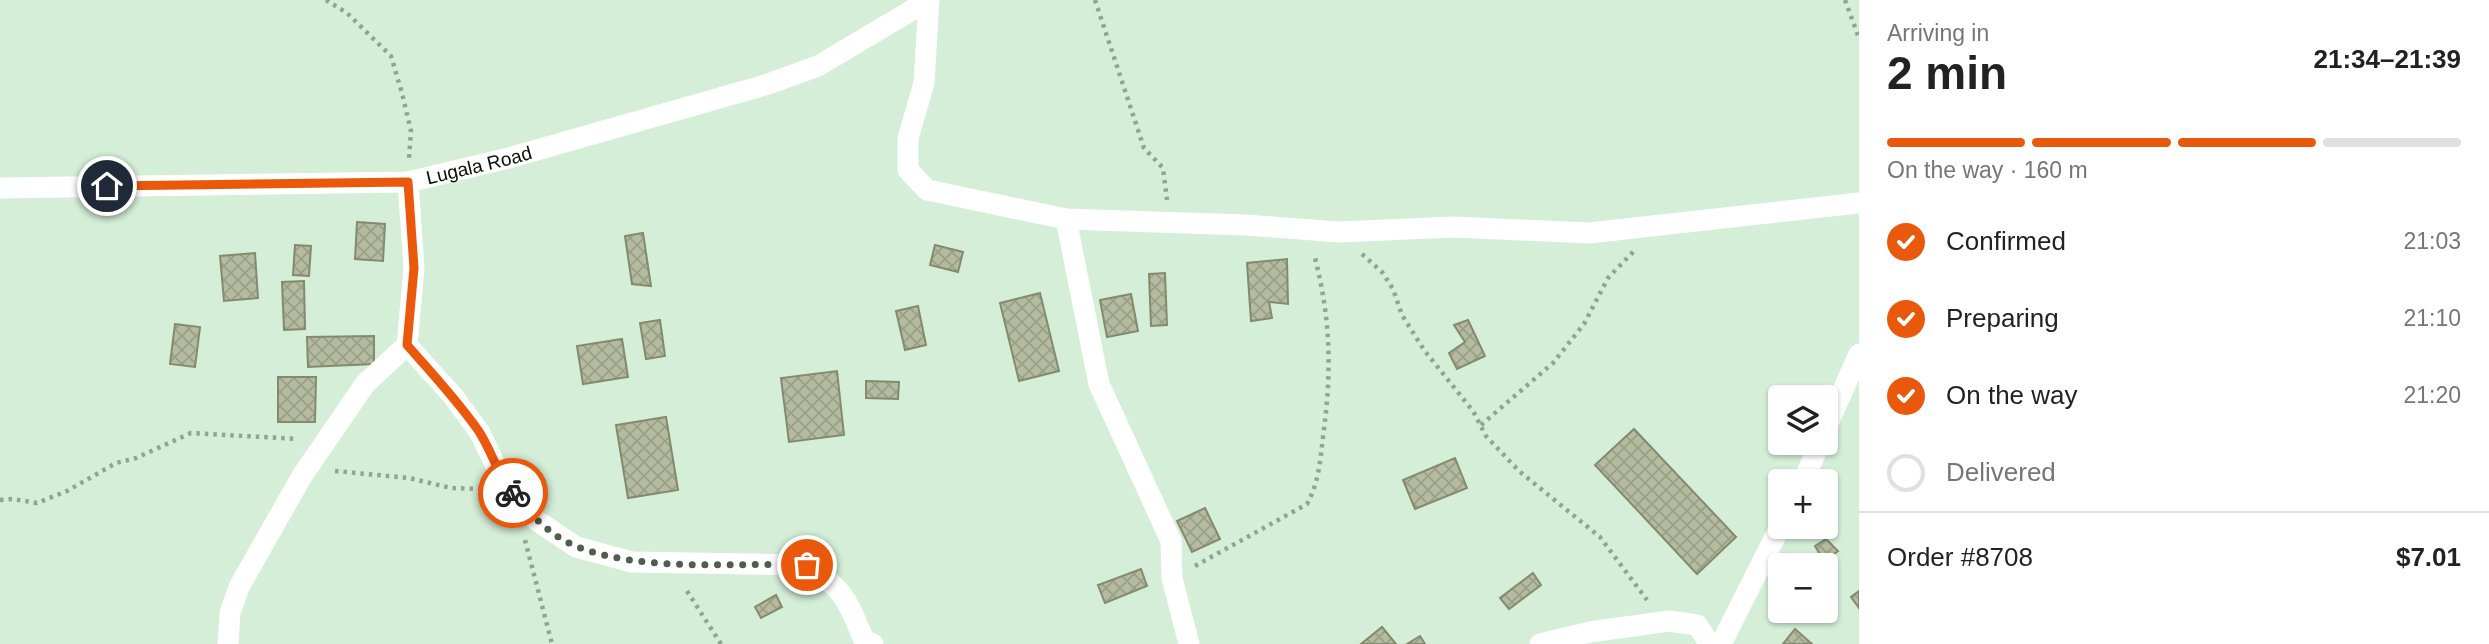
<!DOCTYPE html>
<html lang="en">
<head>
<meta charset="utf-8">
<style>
	body { margin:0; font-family:Helvetica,sans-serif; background:#f2f2f2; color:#222; height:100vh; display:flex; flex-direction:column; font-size:26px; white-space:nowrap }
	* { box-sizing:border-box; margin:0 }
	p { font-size:23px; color:#767676 }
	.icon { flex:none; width:38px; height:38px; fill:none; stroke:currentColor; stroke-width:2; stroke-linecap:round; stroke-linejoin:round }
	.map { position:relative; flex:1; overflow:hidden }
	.sheet { display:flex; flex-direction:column; background:#fff; width:630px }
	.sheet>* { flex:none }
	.tools { position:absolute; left:1768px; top:385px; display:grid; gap:14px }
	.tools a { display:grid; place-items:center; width:70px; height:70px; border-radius:7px; background:#fff; box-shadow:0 2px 5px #0004; font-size:35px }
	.pin { position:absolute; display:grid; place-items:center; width:60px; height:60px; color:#fff; margin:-30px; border:4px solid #fff; border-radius:50%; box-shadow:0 2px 7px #0007 }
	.courier { position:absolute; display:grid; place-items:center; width:70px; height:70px; margin:-35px; border:5px solid #ea580c; border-radius:50%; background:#fff; color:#222; box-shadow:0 2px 9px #0007 }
	.head em { font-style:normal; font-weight:600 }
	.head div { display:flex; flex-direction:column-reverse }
	.head { display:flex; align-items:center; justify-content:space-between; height:119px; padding:0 28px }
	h1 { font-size:46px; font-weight:600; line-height:52px }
	.bar { display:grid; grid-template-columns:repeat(4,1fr); gap:10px 7px; align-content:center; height:84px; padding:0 28px }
	.bar i { height:9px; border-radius:5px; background:#e0e0e0 }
	.bar .active { background:#ea580c }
	.bar p { grid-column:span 4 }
	.line { display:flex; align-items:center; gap:18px; padding:0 28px; border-top:2px solid #e0e0e0 }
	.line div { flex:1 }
	ol { padding:0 28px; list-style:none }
	li { display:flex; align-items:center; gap:21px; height:77px }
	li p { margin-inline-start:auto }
	li .icon { padding:7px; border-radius:50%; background:#ea580c; color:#fff; stroke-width:4 }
	li:last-child { color:#767676 }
	li i { width:38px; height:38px; border:4px solid #e0e0e0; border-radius:50% }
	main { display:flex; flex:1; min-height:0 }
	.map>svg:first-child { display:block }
	.building { fill:url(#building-cross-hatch); stroke:#848a6e; stroke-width:2 }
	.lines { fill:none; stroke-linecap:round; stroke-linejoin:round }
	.path { stroke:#90a493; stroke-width:4.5; stroke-dasharray:3.5 5; stroke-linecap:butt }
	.street { stroke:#fff; stroke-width:21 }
	.done { stroke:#4f5e51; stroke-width:7; stroke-dasharray:0 12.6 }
	.route { stroke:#ea580c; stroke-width:9 }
	.labels { text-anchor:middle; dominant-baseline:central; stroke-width:5; stroke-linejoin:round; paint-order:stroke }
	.street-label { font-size:19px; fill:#071009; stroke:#e1fbe5 }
</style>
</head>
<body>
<main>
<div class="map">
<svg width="1859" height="644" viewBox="0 0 1859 644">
	<defs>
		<pattern id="building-cross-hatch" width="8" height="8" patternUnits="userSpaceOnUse" patternTransform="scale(1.75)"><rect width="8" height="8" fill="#b4bb9e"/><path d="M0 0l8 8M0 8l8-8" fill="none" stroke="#99a087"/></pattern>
	</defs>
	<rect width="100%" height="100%" fill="#d4eed8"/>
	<g class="building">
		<path d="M357,222L385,224L383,261L355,259Z"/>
		<path d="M643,233L651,286L632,284L625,236Z"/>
		<path d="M295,245L311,246L309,276L293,275Z"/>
		<path d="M935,245L963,252L958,272L930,265Z"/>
		<path d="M255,253L258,298L224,301L220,256Z"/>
		<path d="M1287,259L1288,304L1269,302L1272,318L1251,321L1247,263Z"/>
		<path d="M1165,273L1167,325L1151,326L1149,274Z"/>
		<path d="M304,281L305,329L284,330L282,282Z"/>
		<path d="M1040,293L1059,371L1019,381L1000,303Z"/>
		<path d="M1131,294L1138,331L1107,337L1100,300Z"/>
		<path d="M918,306L926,345L905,350L896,311Z"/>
		<path d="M660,320L665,356L646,359L640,323Z"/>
		<path d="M1468,320L1485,356L1457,369L1449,353L1465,342L1454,325Z"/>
		<path d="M175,324L200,327L195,367L170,364Z"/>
		<path d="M374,336V364L308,367L307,337Z"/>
		<path d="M622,339L628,377L583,384L577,346Z"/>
		<path d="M837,371L844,435L789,442L781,378Z"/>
		<path d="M278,377H316L315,422H278Z"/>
		<path d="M866,381L899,382L898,399L866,398Z"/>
		<path d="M666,417L678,490L628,498L616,425Z"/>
		<path d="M1634,429L1736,537L1697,574L1595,465Z"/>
		<path d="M1455,458L1467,488L1415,509L1403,480Z"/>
		<path d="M1205,508L1220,539L1192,552L1177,521Z"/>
		<path d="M1826,539L1838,551L1824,561L1815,546Z"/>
		<path d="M1808,558L1813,565H1796Z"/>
		<path d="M1141,569L1147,586L1105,603L1098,585Z"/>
		<path d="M1533,573L1541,585L1509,609L1500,598Z"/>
		<path d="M1825,584L1835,599L1825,605Z"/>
		<path d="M1859,591V608L1851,597Z"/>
		<path d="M776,595L782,607L761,618L755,607Z"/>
		<path d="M1382,627L1396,644H1361Z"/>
		<path d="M1795,629L1812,644H1783Z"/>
		<path d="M1420,636L1425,644H1407Z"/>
	</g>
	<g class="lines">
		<g class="path">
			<path d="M326,0L347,13L391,56L402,93L411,131L409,158"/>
			<path d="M1095,0L1144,148L1163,168L1167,200"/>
			<path d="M1845,0L1859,38"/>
			<path d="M1362,254L1382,272L1393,289L1402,315L1424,350L1473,411L1486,436L1519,471L1600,537L1647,600"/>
			<path d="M1481,425L1553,363L1584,324L1608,278L1634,251"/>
			<path d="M335,471L409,478L451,488L482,489"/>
			<path d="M0,500L13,499L37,503L67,491L116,463L136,458L191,433L298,439"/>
			<path d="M525,540L552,644"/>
			<path d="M1195,566L1307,504C1319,482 1320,462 1323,437C1332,370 1331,319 1314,254"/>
			<path d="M687,591L721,644"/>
		</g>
		<g class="street">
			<path d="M929,0L924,83L908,138V170L927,190L1066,219L1246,225L1339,232L1454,227L1589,233L1859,203"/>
			<path id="s1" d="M0,188L408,182L509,158L765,85L818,66L929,0"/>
			<path d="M1066,219L1099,384L1171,541L1172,578L1189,644"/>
			<path d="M407,345L453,396L480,433L501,477L536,520L576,547L632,562L807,565C845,590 847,600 864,640L873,644"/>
			<path d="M1825,430L1859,354"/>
			<path d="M1803,481L1820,443"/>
			<path d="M228,644L230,613L239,587L302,476L365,384L407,345L414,268L408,182"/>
			<path d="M1540,644L1590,632L1669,621L1697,625L1710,644"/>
			<path d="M1721,644L1780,527"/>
		</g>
	</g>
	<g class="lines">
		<path class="done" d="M513,493C530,514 551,537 578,547C646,573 735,562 807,565"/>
		<path class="route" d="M107,186L408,182L414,268L407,345C432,373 457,400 478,430C492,451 496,472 513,493"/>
	</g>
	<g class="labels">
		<g class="street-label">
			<text stroke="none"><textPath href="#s1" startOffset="481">Lugala Road</textPath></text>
		</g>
	</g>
</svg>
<div class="tools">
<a><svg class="icon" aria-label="layers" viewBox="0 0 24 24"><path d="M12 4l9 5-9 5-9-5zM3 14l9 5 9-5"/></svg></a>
<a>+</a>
<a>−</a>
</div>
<div class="pin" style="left:807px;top:565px;background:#ea580c"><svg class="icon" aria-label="bag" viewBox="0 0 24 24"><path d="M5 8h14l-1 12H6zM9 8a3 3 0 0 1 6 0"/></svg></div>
<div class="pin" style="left:107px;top:186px;background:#1f2937"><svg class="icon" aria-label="home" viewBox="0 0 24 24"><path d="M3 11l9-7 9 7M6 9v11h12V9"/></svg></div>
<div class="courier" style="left:513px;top:493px"><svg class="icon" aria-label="bike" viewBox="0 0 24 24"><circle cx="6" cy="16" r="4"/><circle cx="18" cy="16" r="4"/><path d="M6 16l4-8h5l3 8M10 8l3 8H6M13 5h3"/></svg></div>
</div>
<section class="sheet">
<div class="head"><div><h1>2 min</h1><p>Arriving in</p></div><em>21:34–21:39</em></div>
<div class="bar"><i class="active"></i><i class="active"></i><i class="active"></i><i></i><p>On the way · 160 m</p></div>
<ol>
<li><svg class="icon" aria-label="check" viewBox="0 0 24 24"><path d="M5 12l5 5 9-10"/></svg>Confirmed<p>21:03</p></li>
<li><svg class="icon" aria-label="check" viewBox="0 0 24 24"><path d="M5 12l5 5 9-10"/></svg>Preparing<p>21:10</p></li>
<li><svg class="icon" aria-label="check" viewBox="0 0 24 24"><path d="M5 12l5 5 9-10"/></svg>On the way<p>21:20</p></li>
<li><i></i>Delivered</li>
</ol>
<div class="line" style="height:91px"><div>Order #8708</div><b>$7.01</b></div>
</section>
</main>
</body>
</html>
